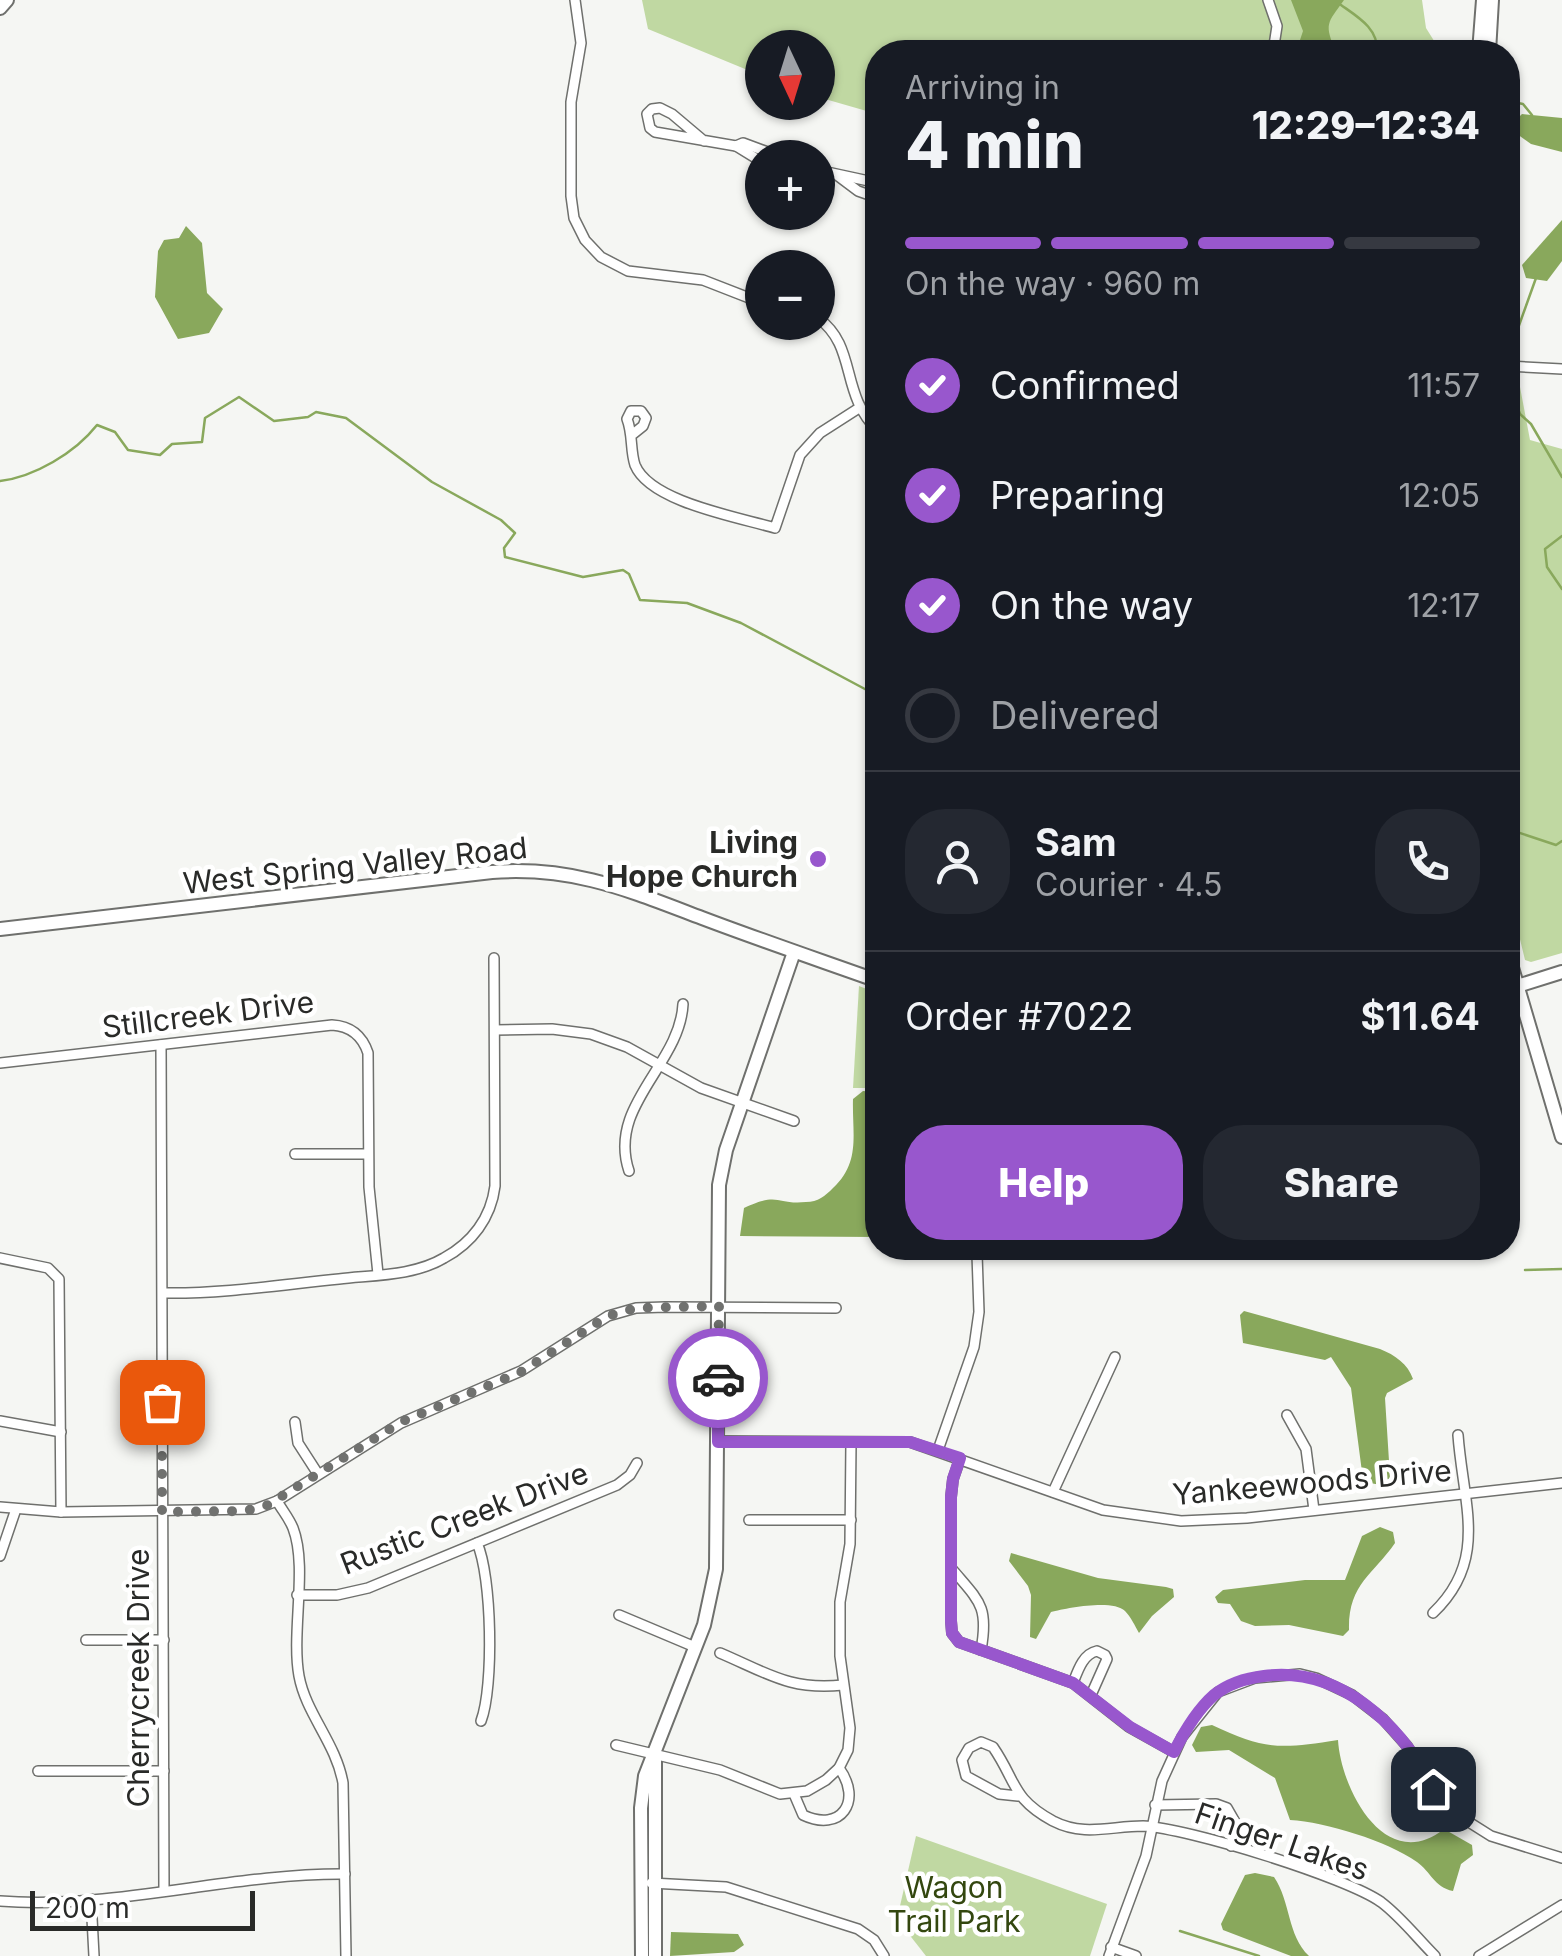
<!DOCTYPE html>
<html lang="en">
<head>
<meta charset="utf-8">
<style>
	body { margin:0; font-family:Inter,sans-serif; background:#242831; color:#f1f3f6; height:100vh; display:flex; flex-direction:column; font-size:38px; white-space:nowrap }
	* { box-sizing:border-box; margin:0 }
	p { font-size:32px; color:#9ea1a6 }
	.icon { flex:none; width:55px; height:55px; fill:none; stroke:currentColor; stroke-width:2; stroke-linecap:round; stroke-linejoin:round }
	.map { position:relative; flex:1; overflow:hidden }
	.details { position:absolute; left:865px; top:40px; width:655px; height:1220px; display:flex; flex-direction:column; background:#171b24; border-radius:40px; box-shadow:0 2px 8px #0004 }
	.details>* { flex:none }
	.needle { width:65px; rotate:176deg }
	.buttons { position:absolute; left:745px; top:30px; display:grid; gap:20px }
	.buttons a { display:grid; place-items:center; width:90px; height:90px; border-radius:50%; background:#171b24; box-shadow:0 2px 8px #0004; font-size:50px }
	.scale { position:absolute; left:30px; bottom:25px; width:225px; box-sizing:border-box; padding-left:10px; border:5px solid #292a28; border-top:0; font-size:28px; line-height:35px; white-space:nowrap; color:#292a28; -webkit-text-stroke:8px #fff; paint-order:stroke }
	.pin { position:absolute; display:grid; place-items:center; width:85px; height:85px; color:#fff; margin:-42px; border-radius:20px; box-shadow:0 5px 15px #0006 }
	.courier { position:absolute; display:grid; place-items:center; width:100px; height:100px; margin:-50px; border:8px solid #9857cd; border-radius:50%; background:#fff; color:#222; box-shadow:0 2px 12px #0007 }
	.headline em { font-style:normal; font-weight:800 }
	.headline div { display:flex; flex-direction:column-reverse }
	.headline { display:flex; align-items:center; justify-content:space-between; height:170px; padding:0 40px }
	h1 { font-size:65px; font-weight:800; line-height:75px }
	.bar { display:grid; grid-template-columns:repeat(4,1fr); gap:15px 10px; align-content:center; height:120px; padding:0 40px }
	.bar i { height:12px; border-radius:8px; background:#363941 }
	.bar .selected { background:#9857cd }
	.bar p { grid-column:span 4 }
	.line { display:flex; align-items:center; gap:25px; padding:0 40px; border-top:2px solid #363941 }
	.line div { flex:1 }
	.round { display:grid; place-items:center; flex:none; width:105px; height:105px; border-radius:40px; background:#242831 }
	ol { padding:0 40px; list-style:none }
	li { display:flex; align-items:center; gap:30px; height:110px }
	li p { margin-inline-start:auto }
	li .icon { padding:10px; border-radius:50%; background:#9857cd; color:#fff; stroke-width:4 }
	li:last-child { color:#9ea1a6 }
	li i { width:55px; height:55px; border:5px solid #363941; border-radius:50% }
	.button { display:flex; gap:20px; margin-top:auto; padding:20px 40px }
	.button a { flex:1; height:115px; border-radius:40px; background:#9857cd; color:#fff; font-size:40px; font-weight:800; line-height:115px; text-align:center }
	.button a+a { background:#242831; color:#f1f3f6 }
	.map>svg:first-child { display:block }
	.green { fill:#c0d8a2 }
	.water { fill:#89a85c }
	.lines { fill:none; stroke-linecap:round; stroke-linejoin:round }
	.stream { stroke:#89a85c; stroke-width:2.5 }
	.street-casing { stroke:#6f706d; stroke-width:12 }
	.secondary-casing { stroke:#6f706d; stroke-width:16 }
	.street { stroke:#fff; stroke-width:9 }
	.secondary { stroke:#fff; stroke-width:12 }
	.done { stroke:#70716f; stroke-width:10; stroke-dasharray:0 18 }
	.route { stroke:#9857cd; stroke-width:12 }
	.poi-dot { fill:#9857cd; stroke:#fff; stroke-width:4 }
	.labels { text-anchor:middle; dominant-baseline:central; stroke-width:9; stroke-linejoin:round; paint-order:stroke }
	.poi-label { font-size:30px; font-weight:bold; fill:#292a28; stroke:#fff; text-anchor:end }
	.street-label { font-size:30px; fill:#292a28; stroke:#fff }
	.park-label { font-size:30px; fill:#33470f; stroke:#fff }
</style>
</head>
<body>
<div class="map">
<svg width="1562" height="1956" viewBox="0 0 1562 1956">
	<rect width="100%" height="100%" fill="#f5f6f3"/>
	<g class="green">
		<path d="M642,0H1422L1426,28L1441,52H878L877,114L818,97V48H762V76L648,29Z"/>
		<path d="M1517,371L1530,440L1562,449V953L1531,962L1525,960L1508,890V372Z"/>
		<path d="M859,986L877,993V1088H853Z"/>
		<path d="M916,1836L1107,1904L1090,1956H926L897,1919Z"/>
	</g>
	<g class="water">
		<path d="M1291,0H1344C1327,24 1324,23 1336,52H1296L1303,31Z"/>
		<path d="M1522,114L1562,118V152L1531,144L1513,131L1514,122Z"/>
		<path d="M1562,220V261L1547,281L1526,278L1522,265Z"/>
		<path d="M186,226L202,243L207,293L223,309L209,333L178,339L155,297L158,251L164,240L179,238Z"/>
		<path d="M863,1091L877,1092V1237L740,1236L744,1208C780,1191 775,1205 806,1202C818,1202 825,1196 833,1188C861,1162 852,1134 853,1099Z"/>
		<path d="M1244,1311L1380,1349C1395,1355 1408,1364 1413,1379L1387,1393L1385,1398L1390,1477C1384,1486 1377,1485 1367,1482L1362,1472L1351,1388L1331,1357L1325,1360L1243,1343L1240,1315Z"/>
		<path d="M1380,1527L1393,1532L1395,1543C1373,1575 1348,1584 1349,1630L1343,1636L1289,1625L1255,1626L1241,1621L1230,1604L1218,1603L1215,1597L1223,1590L1305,1580H1345L1362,1536Z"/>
		<path d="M1011,1553L1098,1578L1166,1587L1173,1589L1174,1597L1152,1616L1139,1633C1135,1626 1131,1617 1125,1611C1113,1599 1067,1608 1051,1612L1036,1639L1030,1637L1031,1595L1028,1586L1009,1561Z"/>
		<path d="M1212,1725C1265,1750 1280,1749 1338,1740C1341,1790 1386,1875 1444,1829L1472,1845L1473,1855L1461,1864L1453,1891C1434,1887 1431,1872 1417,1862C1387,1841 1326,1822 1290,1820L1275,1778L1229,1750L1196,1752L1192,1745L1201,1727Z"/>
		<path d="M1255,1873L1274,1877C1291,1902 1287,1935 1309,1956H1291L1223,1930L1221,1924L1245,1875Z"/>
		<path d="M671,1932L738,1934L744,1945L734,1952L670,1956Z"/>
	</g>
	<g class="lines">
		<g class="stream">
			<path d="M1341,5C1358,17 1379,29 1377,52"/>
			<path d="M1508,101L1523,104L1532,115"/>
			<path d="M1517,361V331L1536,278"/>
			<path d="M1517,369L1515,401L1520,414L1531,424L1562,477"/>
			<path d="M0,481C34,477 75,453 97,425L115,432L128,450L160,455L172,444L202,442L205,418L239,397L274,421L308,417L316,412L346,418L432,482L501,520L515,533L504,548L505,557L583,577L623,570L629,574L640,600L687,603L741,623L878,696"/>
			<path d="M1562,536L1545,549L1547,567L1562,589"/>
			<path d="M1508,829L1556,845L1562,841"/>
			<path d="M1525,1270L1562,1269"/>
			<path d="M1180,1931L1259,1956"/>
		</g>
		<g class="street-casing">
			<g id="street">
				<path d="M575,0L581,43L571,102V196L574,218L585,240L601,257L628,271L703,280L762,303"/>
				<path d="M1268,0L1277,26L1273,52"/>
				<path d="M704,141L672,114L660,108L652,109L647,114L650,128L655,132L736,146L743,143L784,158"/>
				<path d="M736,146L762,162"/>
				<path d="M818,170L878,183"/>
				<path d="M838,176L858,191L878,198"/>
				<path d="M818,318C858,347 839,393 878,431"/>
				<path d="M1508,366L1562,369"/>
				<path d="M633,434L643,426L646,418L641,411H631L627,419C633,434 630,450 635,465C650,502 738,517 775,528L800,455L820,433L859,408"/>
				<path d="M878,565V586"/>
				<path d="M495,1030L552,1029L591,1034L627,1047L701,1088L794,1121"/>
				<path d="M161,1045L164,1890"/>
				<path d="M0,1063L332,1025C350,1026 362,1035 368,1053L369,1187L378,1274"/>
				<path d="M295,1154H368"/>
				<path d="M629,1171C607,1105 680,1065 683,1004"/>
				<path d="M1170,1248H1172"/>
				<path d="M0,1258L48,1268L59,1279L61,1512"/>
				<path d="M163,1293C222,1294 280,1285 339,1279C373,1275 414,1276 444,1258C472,1243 491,1218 495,1186L494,958"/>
				<path d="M1287,1415L1306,1449L1314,1510"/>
				<path d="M0,1421L61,1432"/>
				<path d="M295,1422L298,1443L318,1474"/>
				<path d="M717,1441L910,1442L1103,1510L1181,1521L1247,1518L1562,1483"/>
				<path d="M938,1450L974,1347L979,1312L977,1254"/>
				<path d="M960,1459L953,1479L951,1497V1621L952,1633L959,1642L1073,1683L1129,1727L1174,1752"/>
				<path d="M1053,1492L1115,1357"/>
				<path d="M277,1501C282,1510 289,1518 293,1528C308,1567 291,1632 299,1676C306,1714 336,1743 343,1783L346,1956"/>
				<path d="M0,1507L61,1512L256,1509L277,1501L401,1423L521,1371L608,1316L636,1308L665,1307L836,1308"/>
				<path d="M749,1520H851"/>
				<path d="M477,1543C492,1576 494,1687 481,1721"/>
				<path d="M0,1556L16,1509"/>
				<path d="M952,1569C979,1601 989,1606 981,1650"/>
				<path d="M297,1595H337L368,1588L617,1485L630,1475L637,1463"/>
				<path d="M1433,1613C1489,1560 1463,1504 1458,1435"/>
				<path d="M619,1615L695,1647"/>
				<path d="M86,1640H164"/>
				<path d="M720,1653C767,1673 791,1691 843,1685"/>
				<path d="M1073,1683C1078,1670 1083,1654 1097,1651L1105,1655L1107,1659L1091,1695"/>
				<path d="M616,1745L720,1770L780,1794L807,1791L826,1780L839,1768L848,1750L850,1728L840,1656V1602L850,1544L851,1442"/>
				<path d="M38,1771H164"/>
				<path d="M794,1794L803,1815C841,1833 863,1801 839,1768"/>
				<path d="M1018,1796L999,1794L966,1776L962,1760L969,1748L981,1742L993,1747C1017,1782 1011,1798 1053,1821C1084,1837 1111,1826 1143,1826C1187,1828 1346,1877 1381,1902C1401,1917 1417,1938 1435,1956"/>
				<path d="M1155,1805L1216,1804L1227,1808L1235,1822L1231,1846"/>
				<path d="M651,1883L726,1887L858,1929L874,1940L884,1956"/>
				<path d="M91,1899L94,1956"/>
				<path d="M0,1901C115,1910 230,1873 345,1874"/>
				<path d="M1111,1947L1136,1956"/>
				<path d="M1109,1956L1146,1856L1162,1781L1182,1737L1218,1692L1255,1678L1300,1674L1316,1678L1352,1695L1383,1719L1407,1746L1445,1807L1491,1836L1562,1858"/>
				<path d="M1479,1956L1562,1905"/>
			</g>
		</g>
		<g class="secondary-casing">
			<g id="secondary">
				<path d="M0,8L7,0"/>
				<path d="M1479,52L1483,0"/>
				<path d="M1489,52L1492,0"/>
				<path d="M0,929L492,872C573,866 628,890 702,918C760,940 819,960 878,981"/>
				<path d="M1508,954L1562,1137"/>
				<path d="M1508,989L1562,972"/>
				<path d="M655,1759V1956"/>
				<path d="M642,1956L641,1808L645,1776L704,1625L716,1569L719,1185L726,1150L794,952"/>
			</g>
		</g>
		<use href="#street" class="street"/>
		<use href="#secondary" class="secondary"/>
	</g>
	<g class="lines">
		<path class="done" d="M162,1402V1512L245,1511L266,1506L401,1422L521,1372L608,1316L636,1308L719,1306L718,1378"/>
		<path class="route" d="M718,1378V1442H910L960,1458L953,1479L951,1497V1621L952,1633L959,1642L1073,1683L1130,1727L1174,1752C1184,1732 1197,1710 1214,1695C1228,1684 1247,1678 1264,1676C1340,1666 1402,1725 1433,1789"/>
	</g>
	<circle class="poi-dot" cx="818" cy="859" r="10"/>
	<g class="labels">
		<g class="poi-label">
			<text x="798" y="842">Living<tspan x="798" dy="34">Hope Church</tspan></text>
		</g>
		<g class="street-label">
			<text transform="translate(355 865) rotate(-6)">West Spring Valley Road</text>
			<text transform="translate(208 1014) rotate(-7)">Stillcreek Drive</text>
			<text transform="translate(1312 1482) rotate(-5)">Yankeewoods Drive</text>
			<text transform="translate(464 1518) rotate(-21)">Rustic Creek Drive</text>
			<text transform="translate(138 1678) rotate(-90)">Cherrycreek Drive</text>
			<text transform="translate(1282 1841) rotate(19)">Finger Lakes</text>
		</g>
		<g class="park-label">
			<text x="954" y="1887">Wagon<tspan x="954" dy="34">Trail Park</tspan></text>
		</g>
	</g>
</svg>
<div class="buttons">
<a><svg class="needle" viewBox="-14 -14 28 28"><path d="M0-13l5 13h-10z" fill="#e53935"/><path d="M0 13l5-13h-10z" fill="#9ea1a6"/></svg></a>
<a>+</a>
<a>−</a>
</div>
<div class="scale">200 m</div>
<div class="pin" style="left:162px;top:1402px;background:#ea580c"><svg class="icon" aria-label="bag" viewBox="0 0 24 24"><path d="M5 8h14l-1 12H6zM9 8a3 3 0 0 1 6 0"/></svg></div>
<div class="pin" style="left:1433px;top:1789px;background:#1f2937"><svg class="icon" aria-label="home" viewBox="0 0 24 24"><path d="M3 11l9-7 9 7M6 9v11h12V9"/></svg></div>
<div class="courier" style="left:718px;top:1378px"><svg class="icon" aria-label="car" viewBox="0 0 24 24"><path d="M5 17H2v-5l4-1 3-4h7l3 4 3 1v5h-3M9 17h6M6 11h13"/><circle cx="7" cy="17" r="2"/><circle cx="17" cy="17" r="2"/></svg></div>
<section class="details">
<div class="headline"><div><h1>4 min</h1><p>Arriving in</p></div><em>12:29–12:34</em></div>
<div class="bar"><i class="selected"></i><i class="selected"></i><i class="selected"></i><i></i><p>On the way · 960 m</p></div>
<ol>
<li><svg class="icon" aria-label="check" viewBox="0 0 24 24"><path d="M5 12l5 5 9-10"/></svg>Confirmed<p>11:57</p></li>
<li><svg class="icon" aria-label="check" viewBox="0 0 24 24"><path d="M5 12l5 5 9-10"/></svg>Preparing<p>12:05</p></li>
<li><svg class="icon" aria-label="check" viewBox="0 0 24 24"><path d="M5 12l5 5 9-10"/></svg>On the way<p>12:17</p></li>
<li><i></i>Delivered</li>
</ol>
<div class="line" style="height:180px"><a class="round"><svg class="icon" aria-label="person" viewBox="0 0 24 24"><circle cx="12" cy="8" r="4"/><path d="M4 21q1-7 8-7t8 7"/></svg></a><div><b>Sam</b><p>Courier · 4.5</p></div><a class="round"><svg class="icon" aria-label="phone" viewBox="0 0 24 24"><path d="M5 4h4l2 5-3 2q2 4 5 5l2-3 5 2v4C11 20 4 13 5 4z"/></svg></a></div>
<div class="line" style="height:130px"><div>Order #7022</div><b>$11.64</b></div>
<div class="button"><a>Help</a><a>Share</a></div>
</section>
</div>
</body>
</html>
